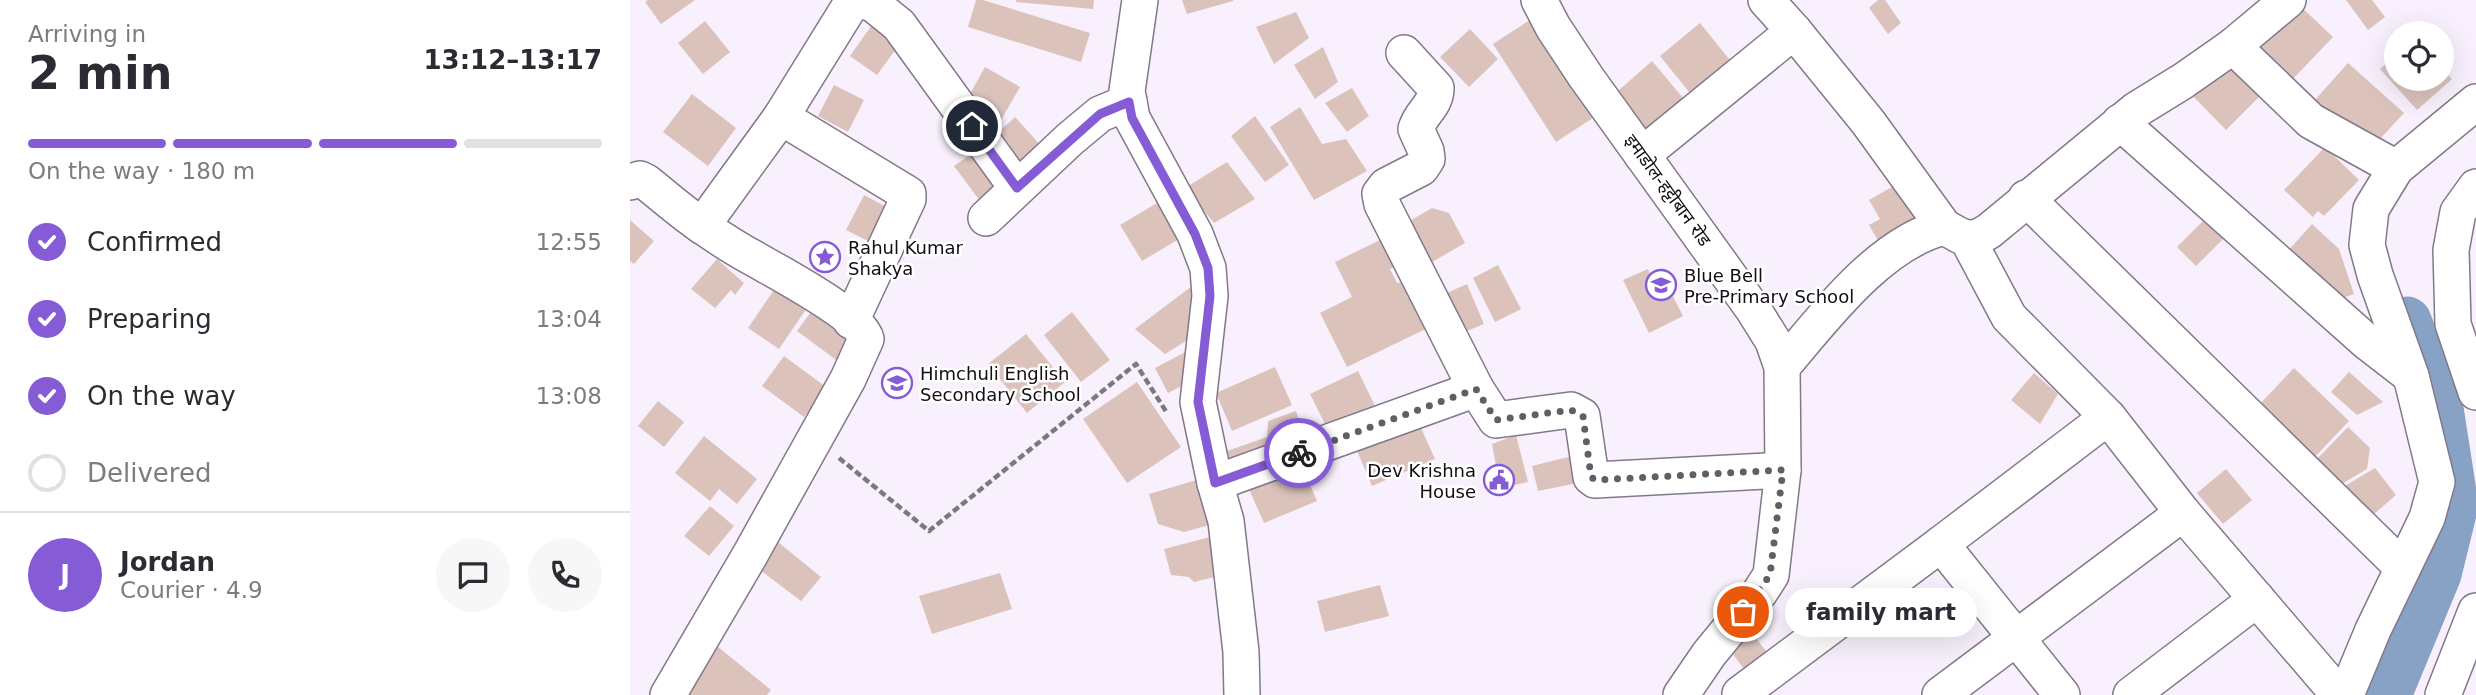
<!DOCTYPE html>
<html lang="en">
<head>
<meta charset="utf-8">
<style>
	body { margin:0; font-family:"DejaVu Sans","Noto Sans Devanagari",sans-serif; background:#f7f7f7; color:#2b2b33; height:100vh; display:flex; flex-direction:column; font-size:26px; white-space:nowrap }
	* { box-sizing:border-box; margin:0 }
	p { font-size:23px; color:#7c7c81 }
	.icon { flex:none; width:38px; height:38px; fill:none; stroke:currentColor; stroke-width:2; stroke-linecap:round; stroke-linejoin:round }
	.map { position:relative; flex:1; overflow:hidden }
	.drawer { display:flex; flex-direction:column; background:#fff; width:630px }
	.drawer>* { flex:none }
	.tools { position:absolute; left:1754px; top:21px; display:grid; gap:14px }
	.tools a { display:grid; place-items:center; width:70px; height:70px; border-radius:50%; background:#fff; box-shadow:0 7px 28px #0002; font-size:35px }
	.pin { position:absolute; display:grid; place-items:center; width:60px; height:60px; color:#fff; margin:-30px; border:4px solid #fff; border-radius:50%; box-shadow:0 2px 7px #0007 }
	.courier { position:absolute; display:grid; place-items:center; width:70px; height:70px; margin:-35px; border:5px solid #855cd6; border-radius:50%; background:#fff; color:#222; box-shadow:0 2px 9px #0007 }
	.bubble { position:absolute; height:49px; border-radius:24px; background:#fff; box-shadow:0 7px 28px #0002; font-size:23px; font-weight:700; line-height:49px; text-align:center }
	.overview em { font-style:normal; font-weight:700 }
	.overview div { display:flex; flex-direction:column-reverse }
	.overview { display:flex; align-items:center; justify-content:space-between; height:119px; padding:0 28px }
	h1 { font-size:46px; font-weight:700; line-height:52px }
	.bar { display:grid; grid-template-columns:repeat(4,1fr); gap:10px 7px; align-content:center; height:84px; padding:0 28px }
	.bar i { height:9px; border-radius:5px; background:#e1e1e2 }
	.bar .on { background:#855cd6 }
	.bar p { grid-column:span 4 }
	.line { display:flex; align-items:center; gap:18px; padding:0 28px; border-top:2px solid #e1e1e2 }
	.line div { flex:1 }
	.round { display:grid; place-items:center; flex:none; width:74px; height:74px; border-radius:37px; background:#f7f7f7 }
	ol { padding:0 28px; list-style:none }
	li { display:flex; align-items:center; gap:21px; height:77px }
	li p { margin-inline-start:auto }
	li .icon { padding:7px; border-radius:50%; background:#855cd6; color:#fff; stroke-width:4 }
	li:last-child { color:#7c7c81 }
	li i { width:38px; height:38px; border:4px solid #e1e1e2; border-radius:50% }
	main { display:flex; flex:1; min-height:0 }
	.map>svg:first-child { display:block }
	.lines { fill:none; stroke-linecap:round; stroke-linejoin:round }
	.river { stroke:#87a2c4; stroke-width:49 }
	.building { fill:#dbc3bc }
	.minor-casing { stroke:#83788a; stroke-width:38 }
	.path { stroke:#7d7780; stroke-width:4.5; stroke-dasharray:7 3.5; stroke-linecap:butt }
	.minor { stroke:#fff; stroke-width:35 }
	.done { stroke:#625d66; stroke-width:7; stroke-dasharray:0 12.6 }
	.route { stroke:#855cd6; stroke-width:9 }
	.labels { text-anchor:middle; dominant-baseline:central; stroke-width:5; stroke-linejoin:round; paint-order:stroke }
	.street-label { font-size:18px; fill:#120e14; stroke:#fff }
	.poi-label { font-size:18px; fill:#120e14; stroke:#fff; text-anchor:start }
</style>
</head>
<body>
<main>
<section class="drawer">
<div class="overview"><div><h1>2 min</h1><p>Arriving in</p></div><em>13:12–13:17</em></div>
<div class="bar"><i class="on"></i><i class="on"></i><i class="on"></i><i></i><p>On the way · 180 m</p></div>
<ol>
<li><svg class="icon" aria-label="check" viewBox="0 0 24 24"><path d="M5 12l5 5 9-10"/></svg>Confirmed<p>12:55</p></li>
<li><svg class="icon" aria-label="check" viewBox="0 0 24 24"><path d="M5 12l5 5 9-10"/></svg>Preparing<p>13:04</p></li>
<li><svg class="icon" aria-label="check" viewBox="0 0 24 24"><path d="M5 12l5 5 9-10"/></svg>On the way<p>13:08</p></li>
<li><i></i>Delivered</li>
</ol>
<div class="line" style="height:126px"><b class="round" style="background:#855cd6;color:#fff">J</b><div><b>Jordan</b><p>Courier · 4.9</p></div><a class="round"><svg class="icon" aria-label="chat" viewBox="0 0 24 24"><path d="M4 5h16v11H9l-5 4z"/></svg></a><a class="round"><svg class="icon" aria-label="phone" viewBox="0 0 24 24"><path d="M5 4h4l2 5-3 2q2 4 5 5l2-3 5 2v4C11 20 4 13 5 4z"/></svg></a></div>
</section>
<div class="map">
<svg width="1846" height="695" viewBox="0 0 1846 695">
	<rect width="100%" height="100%" fill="#f8f1fd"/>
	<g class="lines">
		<path class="river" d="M1757,695L1807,574L1824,505L1808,402L1777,321"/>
	</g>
	<g class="building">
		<path d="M18,0H65L31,24L15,2Z"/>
		<path d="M346,0H353L460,33L451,62L338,27Z"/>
		<path d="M386,0H464L463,9L386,2Z"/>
		<path d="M552,0H603V1L557,14Z"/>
		<path d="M1248,0H1255L1271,23L1258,34L1239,8Z"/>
		<path d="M1716,0H1742L1755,17L1738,30Z"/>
		<path d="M1668,4L1703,37L1661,81L1626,48Z"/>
		<path d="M666,12L679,38L644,64L626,27Z"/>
		<path d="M903,18L966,116L926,142L863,44Z"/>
		<path d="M75,21L100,52L73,74L48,43Z"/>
		<path d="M244,22L271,42L247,75L220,56Z"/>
		<path d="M1070,23L1104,65L1064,98L1030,56Z"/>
		<path d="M840,29L868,59L839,87L810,57Z"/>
		<path d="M693,47L708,82L685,99L664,65Z"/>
		<path d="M1601,54L1636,90L1596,130L1560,93Z"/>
		<path d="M1766,55V79H1811V68L1822,79L1787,110L1750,69Z"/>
		<path d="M1022,61L1059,105L1017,143L979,99Z"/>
		<path d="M1718,63L1774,113L1739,151L1684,101Z"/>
		<path d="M355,67L390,87L367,127L332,108Z"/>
		<path d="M204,85L234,100L218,132L188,116Z"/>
		<path d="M722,88L739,116L717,132L695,103Z"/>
		<path d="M62,94L106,128L78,166L33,132Z"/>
		<path d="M670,107L692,144L716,139L737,171L684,200L640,127Z"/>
		<path d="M625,116L659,165L635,182L601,136Z"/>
		<path d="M385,117L414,149L385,174L357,143Z"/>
		<path d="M1695,147L1729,180L1694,216L1688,211L1683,217L1654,190Z"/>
		<path d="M347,150L376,188L353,205L324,166Z"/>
		<path d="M597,162L625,199L584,223L555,188Z"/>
		<path d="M1269,183L1294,228L1254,251L1239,225L1250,219L1239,200Z"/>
		<path d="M234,195L266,212L248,246L216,230Z"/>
		<path d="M532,200L554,236L512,261L490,225Z"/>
		<path d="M802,208L819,213L835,243L797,265L773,225Z"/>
		<path d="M0,220L24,241L4,264L0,261Z"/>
		<path d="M1574,220L1593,239L1566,266L1547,247Z"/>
		<path d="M1682,224L1709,249L1724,294L1705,301L1657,252Z"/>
		<path d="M760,235L773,262L760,269L767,283L782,281L804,325L717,367L690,313L722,297L705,262Z"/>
		<path d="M87,259L114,283L105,295L101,290L85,308L61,289Z"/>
		<path d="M868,265L891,309L865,322L843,278Z"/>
		<path d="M1018,269L1021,275L1030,271L1053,316L1019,333L993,280Z"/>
		<path d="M566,283L567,334L535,354L505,329Z"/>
		<path d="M148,284L179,305L149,349L118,328Z"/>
		<path d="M837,284L854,324L827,335L810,296Z"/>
		<path d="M186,305L232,338L213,365L167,331Z"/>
		<path d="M442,312L480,360L451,382L414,335Z"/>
		<path d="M396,334L435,382L397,413L358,364Z"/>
		<path d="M563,348L564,380L538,393L525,368Z"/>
		<path d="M154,356L196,387L174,417L132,386Z"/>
		<path d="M645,367L662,405L602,431L586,393Z"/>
		<path d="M1664,368L1719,421L1681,461L1626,408Z"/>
		<path d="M728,371L748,412L701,436L680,394Z"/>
		<path d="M1719,372L1753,402L1727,415L1701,392Z"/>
		<path d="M1404,373L1428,394L1410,424L1381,400Z"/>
		<path d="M507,382L551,447L497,483L453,419Z"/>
		<path d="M28,401L54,422L34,447L8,426Z"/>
		<path d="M666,411L676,442L603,467L597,451L637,437L638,421Z"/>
		<path d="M786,417L805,459L742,486L724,444Z"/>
		<path d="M1718,427L1740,448L1737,469L1710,485L1685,461Z"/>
		<path d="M886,435L898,482L870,488L862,444Z"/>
		<path d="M74,436L127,479L107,504L89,489L80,501L45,473Z"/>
		<path d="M946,455L953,482L908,491L902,466Z"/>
		<path d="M671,464L687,501L634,523L618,487Z"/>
		<path d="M1745,468L1766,495L1736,521L1713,487Z"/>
		<path d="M1596,469L1622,500L1593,524L1567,493Z"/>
		<path d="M570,479L583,524L554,532L528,524L519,494Z"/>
		<path d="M80,506L104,526L79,556L54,536Z"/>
		<path d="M580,537L589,576L564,582L559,577L541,575L534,549Z"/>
		<path d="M143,538L191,577L171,601L122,564Z"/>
		<path d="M370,573L382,609L302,634L289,596Z"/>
		<path d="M750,585L759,616L695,632L687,601Z"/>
		<path d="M1111,619L1146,664L1124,682L1092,640Z"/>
		<path d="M82,642L141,690L137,695H60L47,685Z"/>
	</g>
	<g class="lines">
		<g class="minor-casing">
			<g id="minor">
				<path d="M510,0L497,91L502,118L565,234L578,268L580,296L568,402L585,483L596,521L611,652L612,695"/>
				<path d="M909,0L923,27L956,77L1123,309L1143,341L1152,367L1153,470L1141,575L1130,592L1079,654L1051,695"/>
				<path d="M1164,31L1238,122L1314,227"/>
				<path d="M1603,46L1681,121L1766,168"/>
				<path d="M774,53L806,88C806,106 791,112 786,129L796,151L797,159L791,168L756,186L750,194L752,204L846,389"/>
				<path d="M151,117L278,194V199L221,321"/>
				<path d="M1490,122L1737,342L1781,376"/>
				<path d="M1012,155L1164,31L1136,0"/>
				<path d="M0,182L10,179L16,182C35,197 54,214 75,228C91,239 108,250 125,259C147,272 230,315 236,339L218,379L120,555L38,695"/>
				<path d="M1846,187L1828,212L1821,250L1823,324L1846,392"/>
				<path d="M1396,198L1772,567"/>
				<path d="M356,218L440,139L470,114L499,102"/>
				<path d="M72,226L151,117L221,4L233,1L243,4L269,25L387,188"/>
				<path d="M1338,240L1379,317L1478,417L1553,513"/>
				<path d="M1152,367C1193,319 1249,243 1314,227C1333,237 1339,244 1359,231L1506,110L1553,81L1603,46L1658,0"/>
				<path d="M585,483L846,389L866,420L941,410L952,416L961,477L965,480L1153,470"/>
				<path d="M1311,544L1478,417"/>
				<path d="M1110,694L1311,544L1432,695"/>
				<path d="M1310,695L1553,513L1709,695"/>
				<path d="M1501,695L1627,599"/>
				<path d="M1716,695L1743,630L1797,518L1807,482L1781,376L1745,275L1737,245L1741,209L1766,168L1846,102"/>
				<path d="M1813,695L1846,611"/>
			</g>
		</g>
		<path class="path" d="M209,458L299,531L506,364L537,413"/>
		<use href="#minor" class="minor"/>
	</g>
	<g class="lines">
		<path class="done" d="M669,453L846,389L866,420L941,410L953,416L961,477L965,480L1153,470L1140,575L1113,612"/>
		<path class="route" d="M342,126L387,188L470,114L499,102L502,118L565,234L578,268L580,296L568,402L585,483L669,453"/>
	</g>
	<defs>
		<g id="sight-ring" transform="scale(1.575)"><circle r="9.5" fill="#fff" stroke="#855cd6" stroke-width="1.5"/><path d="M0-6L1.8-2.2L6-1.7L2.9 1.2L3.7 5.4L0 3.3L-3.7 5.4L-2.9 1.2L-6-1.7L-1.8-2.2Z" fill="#855cd6"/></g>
		<g id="school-ring" transform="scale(1.575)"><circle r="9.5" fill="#fff" stroke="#855cd6" stroke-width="1.5"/><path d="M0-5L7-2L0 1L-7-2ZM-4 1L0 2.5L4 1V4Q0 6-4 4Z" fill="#855cd6"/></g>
		<g id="civic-ring" transform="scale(1.575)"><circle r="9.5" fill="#fff" stroke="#855cd6" stroke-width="1.5"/><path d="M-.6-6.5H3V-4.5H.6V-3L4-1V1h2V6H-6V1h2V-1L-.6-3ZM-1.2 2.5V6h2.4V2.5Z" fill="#855cd6"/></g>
	</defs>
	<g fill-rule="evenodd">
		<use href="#sight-ring" x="195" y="257"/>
		<use href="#school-ring" x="1031" y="285"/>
		<use href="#school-ring" x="267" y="383"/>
		<use href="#civic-ring" x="869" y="480"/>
	</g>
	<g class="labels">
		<g class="street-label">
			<text transform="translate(1038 190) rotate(54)">इमाडोल-हट्टीबान रोड</text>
		</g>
		<g class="poi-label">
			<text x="218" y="247">Rahul Kumar<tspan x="218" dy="21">Shakya</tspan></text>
			<text x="1054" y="275">Blue Bell<tspan x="1054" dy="21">Pre-Primary School</tspan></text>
			<text x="290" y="373">Himchuli English<tspan x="290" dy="21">Secondary School</tspan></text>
			<text x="846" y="470" text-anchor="end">Dev Krishna<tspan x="846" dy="21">House</tspan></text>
		</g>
	</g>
</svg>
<div class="tools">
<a><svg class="icon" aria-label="locate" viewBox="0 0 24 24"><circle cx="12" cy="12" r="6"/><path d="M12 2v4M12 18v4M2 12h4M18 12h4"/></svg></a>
</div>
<div class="pin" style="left:1113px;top:612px;background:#ea580c"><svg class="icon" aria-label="bag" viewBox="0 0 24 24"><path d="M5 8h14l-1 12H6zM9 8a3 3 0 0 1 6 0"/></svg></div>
<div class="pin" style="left:342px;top:126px;background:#1f2937"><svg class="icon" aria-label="home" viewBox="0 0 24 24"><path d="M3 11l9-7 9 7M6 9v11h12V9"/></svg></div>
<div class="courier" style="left:669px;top:453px"><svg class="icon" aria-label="bike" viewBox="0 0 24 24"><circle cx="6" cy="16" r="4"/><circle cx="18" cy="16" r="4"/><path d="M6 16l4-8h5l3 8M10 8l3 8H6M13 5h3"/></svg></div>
<div class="bubble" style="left:1155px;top:588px;width:192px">family mart</div>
</div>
</main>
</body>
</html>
